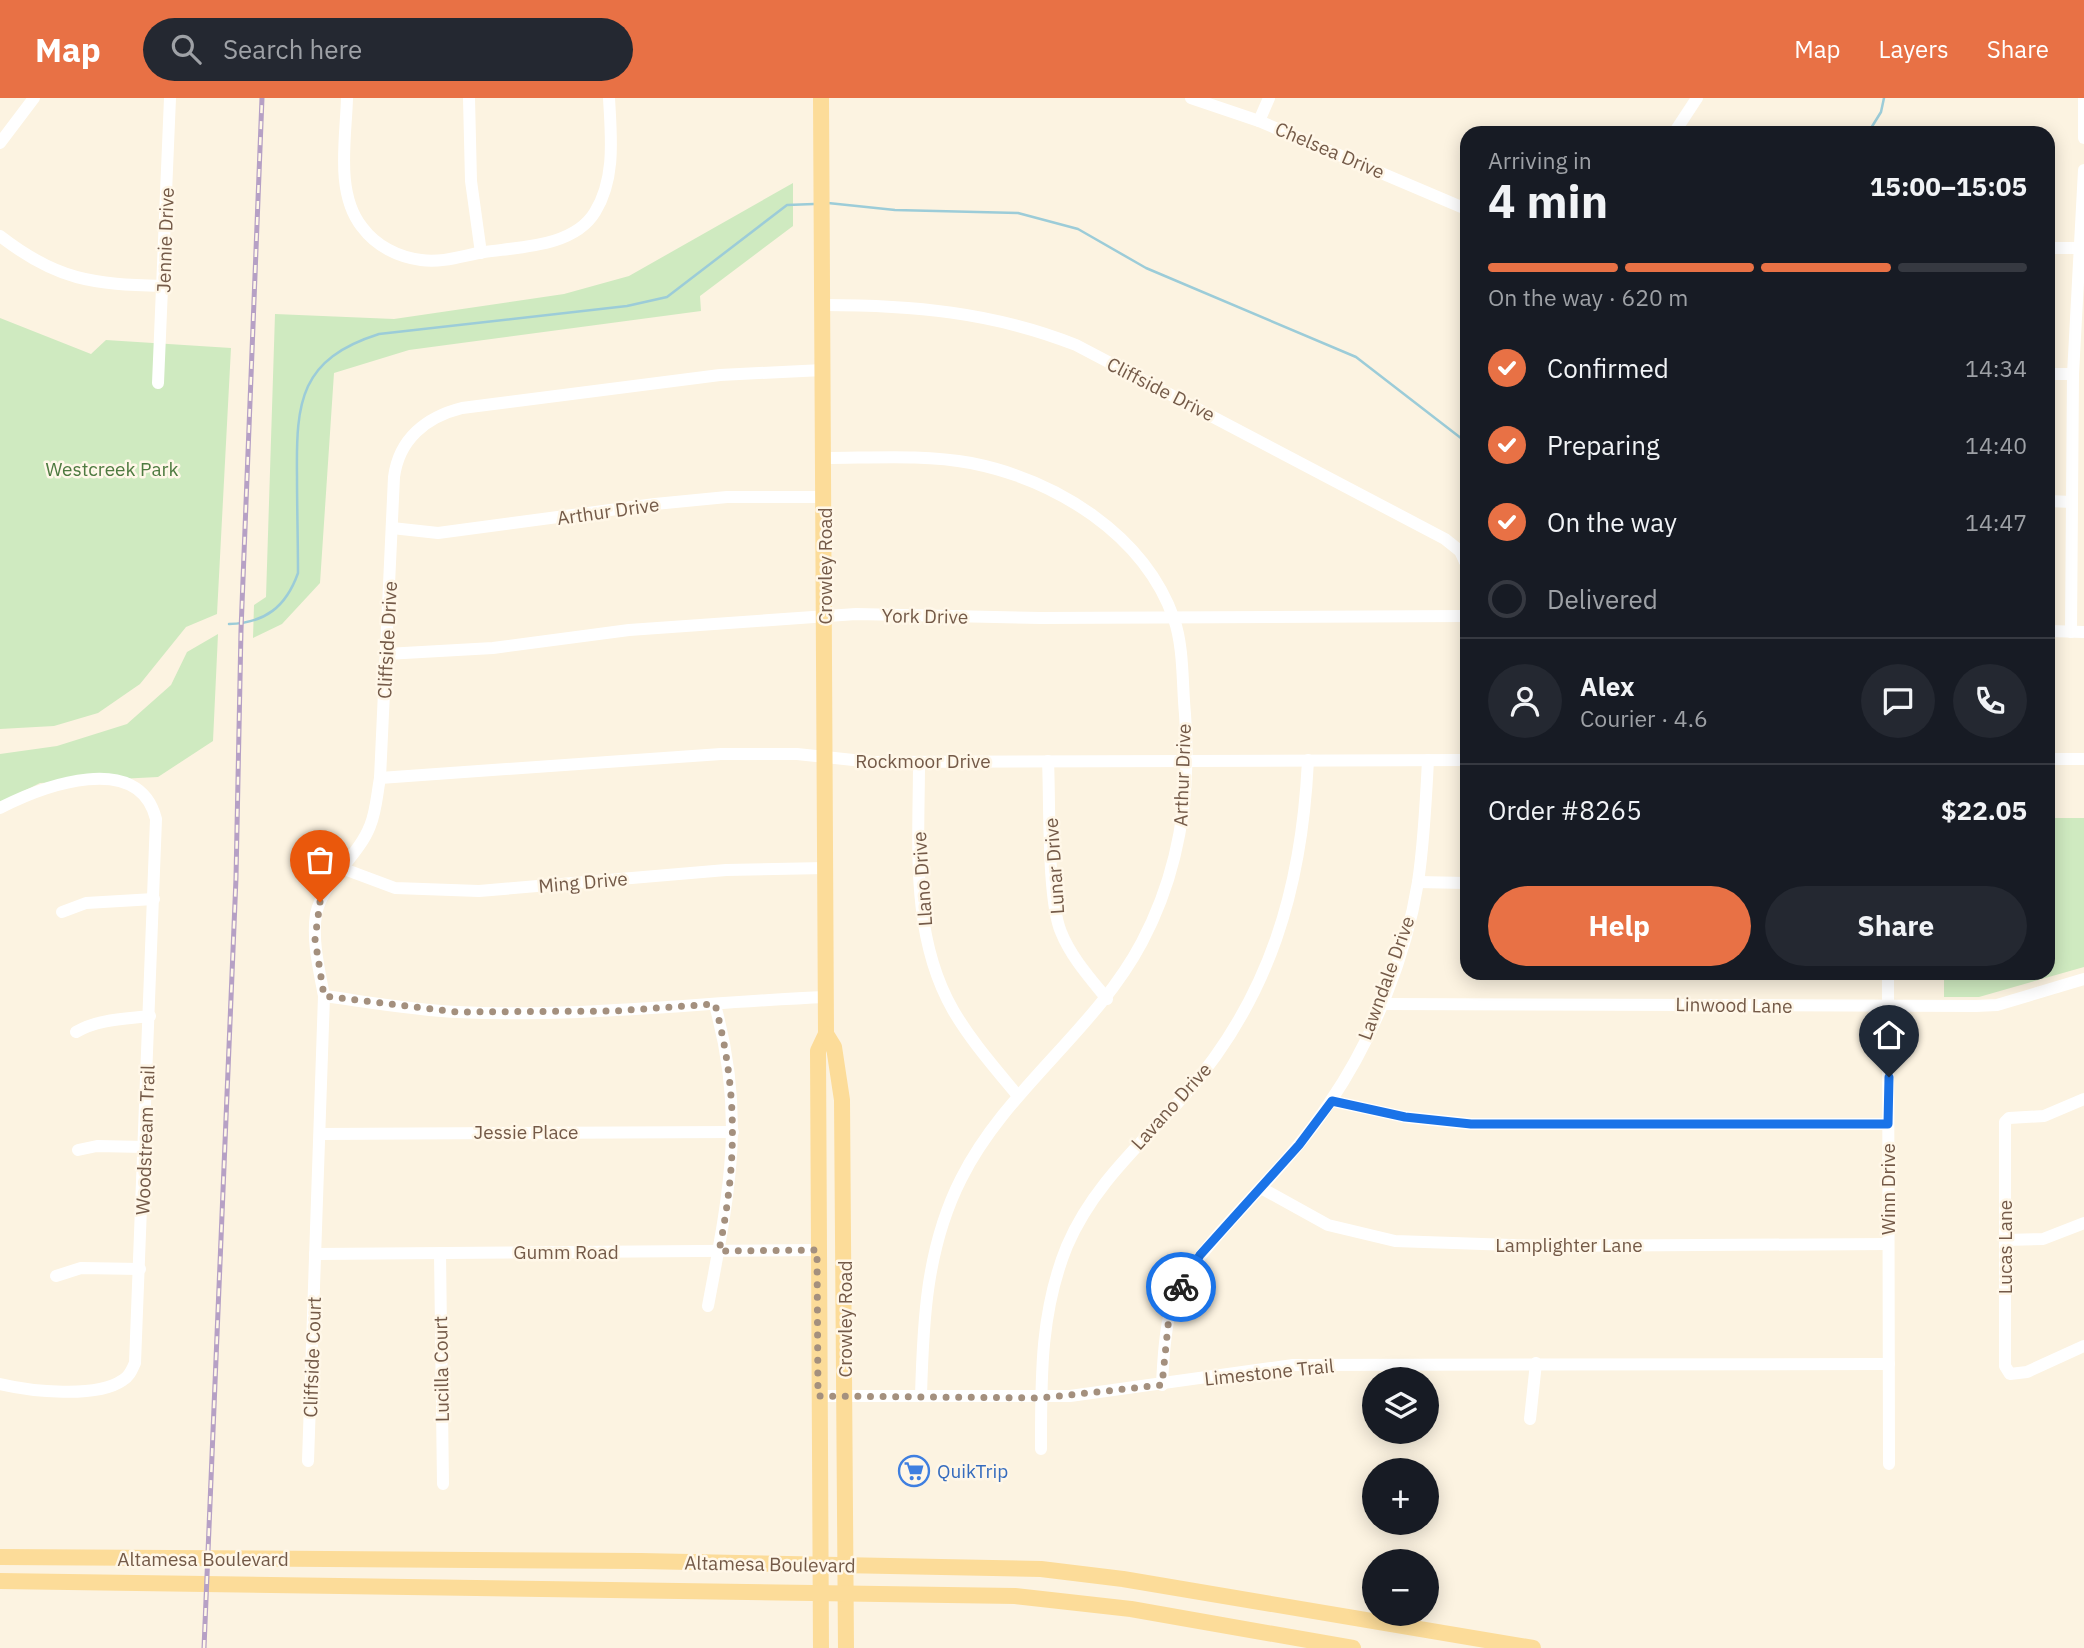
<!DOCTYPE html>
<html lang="en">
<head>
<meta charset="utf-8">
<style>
	body { margin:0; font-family:"IBM Plex Sans",sans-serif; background:#242831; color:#f1f3f6; height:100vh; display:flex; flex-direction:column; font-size:26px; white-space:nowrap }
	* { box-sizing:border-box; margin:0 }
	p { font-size:23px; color:#9ea1a6 }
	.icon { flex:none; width:38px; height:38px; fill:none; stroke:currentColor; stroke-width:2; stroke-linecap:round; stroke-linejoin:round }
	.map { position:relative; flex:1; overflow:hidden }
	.panel { position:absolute; left:1460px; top:28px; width:595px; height:854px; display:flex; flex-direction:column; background:#171b24; border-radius:21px; box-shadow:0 4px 18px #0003 }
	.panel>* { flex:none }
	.controls { position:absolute; left:1362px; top:1269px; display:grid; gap:14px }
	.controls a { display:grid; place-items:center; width:77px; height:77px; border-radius:50%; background:#171b24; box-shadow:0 4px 18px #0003; font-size:35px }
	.pin { position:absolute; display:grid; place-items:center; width:60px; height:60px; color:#fff; margin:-72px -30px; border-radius:50% 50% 50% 0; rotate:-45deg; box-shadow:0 0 7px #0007 }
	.pin .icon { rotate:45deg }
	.courier { position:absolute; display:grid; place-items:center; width:70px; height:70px; margin:-35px; border:5px solid #1a73e8; border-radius:50%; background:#fff; color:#222; box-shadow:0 2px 9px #0007 }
	.summary em { font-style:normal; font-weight:800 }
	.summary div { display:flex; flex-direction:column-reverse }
	.summary { display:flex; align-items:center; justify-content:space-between; height:119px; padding:0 28px }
	h1 { font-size:46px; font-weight:800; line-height:52px }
	.bar { display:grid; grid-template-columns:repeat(4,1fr); gap:10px 7px; align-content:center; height:84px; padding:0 28px }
	.bar i { height:9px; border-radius:5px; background:#363941 }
	.bar .active { background:#e87145 }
	.bar p { grid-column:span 4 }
	.line { display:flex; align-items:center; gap:18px; padding:0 28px; border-top:2px solid #363941 }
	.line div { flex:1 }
	.round { display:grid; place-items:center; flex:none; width:74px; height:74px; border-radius:37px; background:#242831 }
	ol { padding:0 28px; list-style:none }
	li { display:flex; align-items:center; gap:21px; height:77px }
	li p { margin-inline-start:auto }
	li .icon { padding:7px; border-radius:50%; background:#e87145; color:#fff; stroke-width:4 }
	li:last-child { color:#9ea1a6 }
	li i { width:38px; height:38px; border:4px solid #363941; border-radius:50% }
	.action { display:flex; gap:14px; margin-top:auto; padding:14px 28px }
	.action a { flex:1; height:80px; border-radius:42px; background:#e87145; color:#fff; font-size:28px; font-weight:800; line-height:80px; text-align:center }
	.action a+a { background:#242831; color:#f1f3f6 }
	header { display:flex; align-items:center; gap:42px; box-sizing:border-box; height:98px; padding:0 35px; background:#e87145; color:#fff }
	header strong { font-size:33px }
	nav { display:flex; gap:38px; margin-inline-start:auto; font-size:24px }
	.search { width:490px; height:63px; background:#242831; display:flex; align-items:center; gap:18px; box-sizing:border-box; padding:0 24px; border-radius:38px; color:#9ea1a6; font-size:26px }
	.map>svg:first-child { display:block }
	.green { fill:#cfeac0 }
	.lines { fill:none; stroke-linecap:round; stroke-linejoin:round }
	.stream { stroke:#9cccd8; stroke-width:2.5 }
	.minor { stroke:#fff; stroke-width:12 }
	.major { stroke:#fcdc99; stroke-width:16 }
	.rail-casing { stroke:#b6a0c5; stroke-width:5 }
	.rail { stroke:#fff7e8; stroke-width:2.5; stroke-dasharray:8; stroke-linecap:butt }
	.done { stroke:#a4907e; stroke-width:7; stroke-dasharray:0 12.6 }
	.route { stroke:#1a73e8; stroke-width:9 }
	.labels { text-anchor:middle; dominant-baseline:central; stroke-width:5; stroke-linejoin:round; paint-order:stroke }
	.street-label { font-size:19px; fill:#745a48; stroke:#fff7e8 }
	.park-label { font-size:19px; fill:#4e7a40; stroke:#fff7e8 }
	.shop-label { font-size:19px; fill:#366cbe; stroke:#fff7e8; text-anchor:start }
</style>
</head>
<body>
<header>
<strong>Map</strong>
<div class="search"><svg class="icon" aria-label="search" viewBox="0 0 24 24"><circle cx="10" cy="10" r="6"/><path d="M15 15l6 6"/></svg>Search here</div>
<nav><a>Map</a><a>Layers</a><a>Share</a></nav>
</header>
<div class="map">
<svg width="2084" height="1550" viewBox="0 0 2084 1550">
	<rect width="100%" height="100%" fill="#fcf3e1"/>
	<g class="green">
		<path d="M793,85V128L700,198L701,213L409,252L334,275L320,485L282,526L253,540L254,507L266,499L275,216L394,221L564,196L629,178Z"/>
		<path d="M0,220L91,256L106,242L231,250L217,516L186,529L140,586L98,615L54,628L0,631Z"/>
		<path d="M218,536L213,643L158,679L40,685L0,705V656L57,648L127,626L171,587L187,554Z"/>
		<path d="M2048,720H2084V869L1979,899H1944V875H2048Z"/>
	</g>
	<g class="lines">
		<g class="stream">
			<path d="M1868,35L1881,14L1884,0"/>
			<path d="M828,105L895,112L1018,115L1078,131L1146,170L1356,259L1466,344"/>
			<path d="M229,526C265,525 286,509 298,475C298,443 297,411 297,378C296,303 300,261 379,236L627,208L667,199L787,107L814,106"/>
		</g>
		<g class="minor">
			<path d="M347,0C346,40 335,95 362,129C376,148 398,159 421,162C442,165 462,158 484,154C519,149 574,149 595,114C616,80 611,38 609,0"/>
			<path d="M469,0L471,83L481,155"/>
			<path d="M1191,0L1259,23L1466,111"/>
			<path d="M2084,0V40"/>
			<path d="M1259,23L1269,0"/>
			<path d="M1674,35L1697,0"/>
			<path d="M0,45L34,0"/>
			<path d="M0,138C58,183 93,186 163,188"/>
			<path d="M2048,150H2084"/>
			<path d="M823,207C911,207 993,214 1076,247L1445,441L1460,453L1466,466"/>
			<path d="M2048,276H2073"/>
			<path d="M158,285L170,0"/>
			<path d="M824,360C872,360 923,356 971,365C1056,382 1144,436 1174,521C1184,550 1182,586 1185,616C1191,695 1179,774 1142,844C1095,933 1006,991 961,1081C926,1150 923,1224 921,1298"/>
			<path d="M2048,403L2072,404"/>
			<path d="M392,430L438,435L655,406L727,399H825"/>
			<path d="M2048,533L2084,534"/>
			<path d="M2071,534L2073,276L2084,72"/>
			<path d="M386,556L493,550L629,532L856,516L1041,520L1466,518"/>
			<path d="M2048,661H2084"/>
			<path d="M1048,663C1050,703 1047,801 1061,834C1071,859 1090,880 1107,901"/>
			<path d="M919,664C919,746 910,837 953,912C971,943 995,970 1018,998"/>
			<path d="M380,680L721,656H797L872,664L1466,662"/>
			<path d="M0,710C43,688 139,652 156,721L135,1265C132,1271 130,1278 123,1282C96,1301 30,1293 0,1286"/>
			<path d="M344,771L395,790L479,793L726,772L826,770"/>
			<path d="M1418,784L1466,785"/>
			<path d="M62,814L86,805L154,801"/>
			<path d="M1888,875L1889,1366"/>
			<path d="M324,898C368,904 413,912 457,914C580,920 703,904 826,899"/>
			<path d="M1381,906L1976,908L1997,907L2084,881"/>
			<path d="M76,934C98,921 125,921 150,918"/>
			<path d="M2084,1001L2044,1018L2009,1020L2005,1024V1268L2010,1276L2027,1274L2084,1248"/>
			<path d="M1332,1003L1405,1019L1471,1026H1888"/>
			<path d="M320,1036L733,1034"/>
			<path d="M78,1052L97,1048L144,1049"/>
			<path d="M1261,1090L1328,1127L1395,1143L1542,1148L1888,1146"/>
			<path d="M2005,1142L2043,1141L2084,1125"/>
			<path d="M440,1155L443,1386"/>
			<path d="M315,1156L817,1152"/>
			<path d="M56,1178L81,1170L140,1171"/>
			<path d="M708,1208C729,1096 746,1019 715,907"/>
			<path d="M1162,1287C1163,1265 1164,1241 1169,1219C1182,1170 1221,1134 1253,1098C1281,1068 1308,1038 1330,1004C1373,941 1406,859 1418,784C1424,744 1426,703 1428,662"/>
			<path d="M818,1298H1070L1293,1267L1889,1266"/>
			<path d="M1530,1321L1536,1265"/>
			<path d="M1041,1351C1041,1280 1040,1214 1067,1148C1093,1087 1141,1046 1184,998C1270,900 1302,790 1308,662"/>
			<path d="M308,1363L324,898C319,871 312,843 316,816C323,783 358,759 370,728C376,714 377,696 380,680L394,379C399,341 426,319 462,310L720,277L823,272"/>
		</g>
		<g class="major">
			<path d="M821,0L826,936L818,953L821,1550"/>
			<path d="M826,936L834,949L842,1002L846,1550"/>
			<path d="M0,1459L641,1463L1041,1471L1123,1481L1533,1550"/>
			<path d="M0,1483L1015,1498L1131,1511L1353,1550"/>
		</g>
		<g class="rail-casing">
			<path id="rail" d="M204,1550L236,780L241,532L262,0"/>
		</g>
		<use href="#rail" class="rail"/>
	</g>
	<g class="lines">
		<path class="done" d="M320,804L315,841L324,898L457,914L614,913L715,906C738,994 737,1065 719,1153L817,1152L818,1298L1041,1300L1162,1287L1169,1218L1181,1189"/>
		<path class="route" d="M1181,1189L1200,1157L1299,1047L1332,1003L1405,1019L1471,1026H1888L1889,979"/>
	</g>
	<defs>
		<g id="supermarket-ring" transform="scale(1.575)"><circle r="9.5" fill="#fff7e8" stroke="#3f7fe0" stroke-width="1.5"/><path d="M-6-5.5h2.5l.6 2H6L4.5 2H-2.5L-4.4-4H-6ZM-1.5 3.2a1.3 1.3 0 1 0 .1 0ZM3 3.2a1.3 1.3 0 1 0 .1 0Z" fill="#3f7fe0"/></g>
	</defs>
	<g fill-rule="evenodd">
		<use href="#supermarket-ring" x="914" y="1373"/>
	</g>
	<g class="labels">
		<g class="street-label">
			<text transform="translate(1330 52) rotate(23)">Chelsea Drive</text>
			<text transform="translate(165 142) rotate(-88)">Jennie Drive</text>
			<text transform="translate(1161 291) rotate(27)">Cliffside Drive</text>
			<text transform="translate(608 413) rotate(-8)">Arthur Drive</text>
			<text transform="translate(825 468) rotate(-90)">Crowley Road</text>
			<text transform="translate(925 518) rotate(1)">York Drive</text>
			<text transform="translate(387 542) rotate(-87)">Cliffside Drive</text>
			<text x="923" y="663">Rockmoor Drive</text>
			<text transform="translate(1182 677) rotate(-88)">Arthur Drive</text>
			<text transform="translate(1054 768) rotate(-94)">Lunar Drive</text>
			<text transform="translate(922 781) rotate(-94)">Llano Drive</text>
			<text transform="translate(583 784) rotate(-5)">Ming Drive</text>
			<text transform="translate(1386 880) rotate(-70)">Lawndale Drive</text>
			<text transform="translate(1734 907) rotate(1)">Linwood Lane</text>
			<text transform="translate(1171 1008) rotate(-48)">Lavano Drive</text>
			<text x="526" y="1034">Jessie Place</text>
			<text transform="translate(145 1042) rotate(-88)">Woodstream Trail</text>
			<text transform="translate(1888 1091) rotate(-90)">Winn Drive</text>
			<text x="1569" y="1147">Lamplighter Lane</text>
			<text transform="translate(2005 1149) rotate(-90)">Lucas Lane</text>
			<text x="566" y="1154">Gumm Road</text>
			<text transform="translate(845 1221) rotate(-90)">Crowley Road</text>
			<text transform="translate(312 1259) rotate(-88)">Cliffside Court</text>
			<text transform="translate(441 1271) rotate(-91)">Lucilla Court</text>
			<text transform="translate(1269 1274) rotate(-6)">Limestone Trail</text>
			<text x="203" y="1461">Altamesa Boulevard</text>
			<text transform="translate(770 1466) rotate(1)">Altamesa Boulevard</text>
		</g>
		<g class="park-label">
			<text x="112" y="371">Westcreek Park</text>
		</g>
		<g class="shop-label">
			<text x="937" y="1373">QuikTrip</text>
		</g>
	</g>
</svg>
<div class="controls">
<a><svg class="icon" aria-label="layers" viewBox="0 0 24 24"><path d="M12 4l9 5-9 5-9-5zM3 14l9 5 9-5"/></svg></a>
<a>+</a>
<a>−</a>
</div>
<div class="pin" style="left:320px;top:804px;background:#ea580c"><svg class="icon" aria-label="bag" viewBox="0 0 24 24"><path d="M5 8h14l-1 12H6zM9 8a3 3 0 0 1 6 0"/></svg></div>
<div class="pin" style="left:1889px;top:979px;background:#1f2937"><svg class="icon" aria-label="home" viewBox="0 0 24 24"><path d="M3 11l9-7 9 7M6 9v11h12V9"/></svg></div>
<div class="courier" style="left:1181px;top:1189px"><svg class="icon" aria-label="bike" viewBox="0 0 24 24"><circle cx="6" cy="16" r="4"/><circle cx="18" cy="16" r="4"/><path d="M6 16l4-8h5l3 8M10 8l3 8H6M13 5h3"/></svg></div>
<section class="panel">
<div class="summary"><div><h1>4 min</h1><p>Arriving in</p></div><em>15:00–15:05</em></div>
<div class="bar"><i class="active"></i><i class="active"></i><i class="active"></i><i></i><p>On the way · 620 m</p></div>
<ol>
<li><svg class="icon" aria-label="check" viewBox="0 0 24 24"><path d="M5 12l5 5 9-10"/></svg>Confirmed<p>14:34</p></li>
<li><svg class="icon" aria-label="check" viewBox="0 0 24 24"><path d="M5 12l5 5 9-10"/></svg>Preparing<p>14:40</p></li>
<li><svg class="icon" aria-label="check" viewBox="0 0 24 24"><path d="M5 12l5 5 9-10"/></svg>On the way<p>14:47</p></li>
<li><i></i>Delivered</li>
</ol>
<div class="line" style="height:126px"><a class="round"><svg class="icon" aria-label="person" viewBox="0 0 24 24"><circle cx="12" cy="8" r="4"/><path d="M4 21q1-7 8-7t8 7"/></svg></a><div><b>Alex</b><p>Courier · 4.6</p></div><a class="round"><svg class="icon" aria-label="chat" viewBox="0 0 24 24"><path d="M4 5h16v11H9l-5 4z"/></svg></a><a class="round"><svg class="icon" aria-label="phone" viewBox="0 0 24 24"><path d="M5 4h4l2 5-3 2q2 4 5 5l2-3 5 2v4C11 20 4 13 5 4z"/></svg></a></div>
<div class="line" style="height:91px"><div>Order #8265</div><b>$22.05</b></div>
<div class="action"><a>Help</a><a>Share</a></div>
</section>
</div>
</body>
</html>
